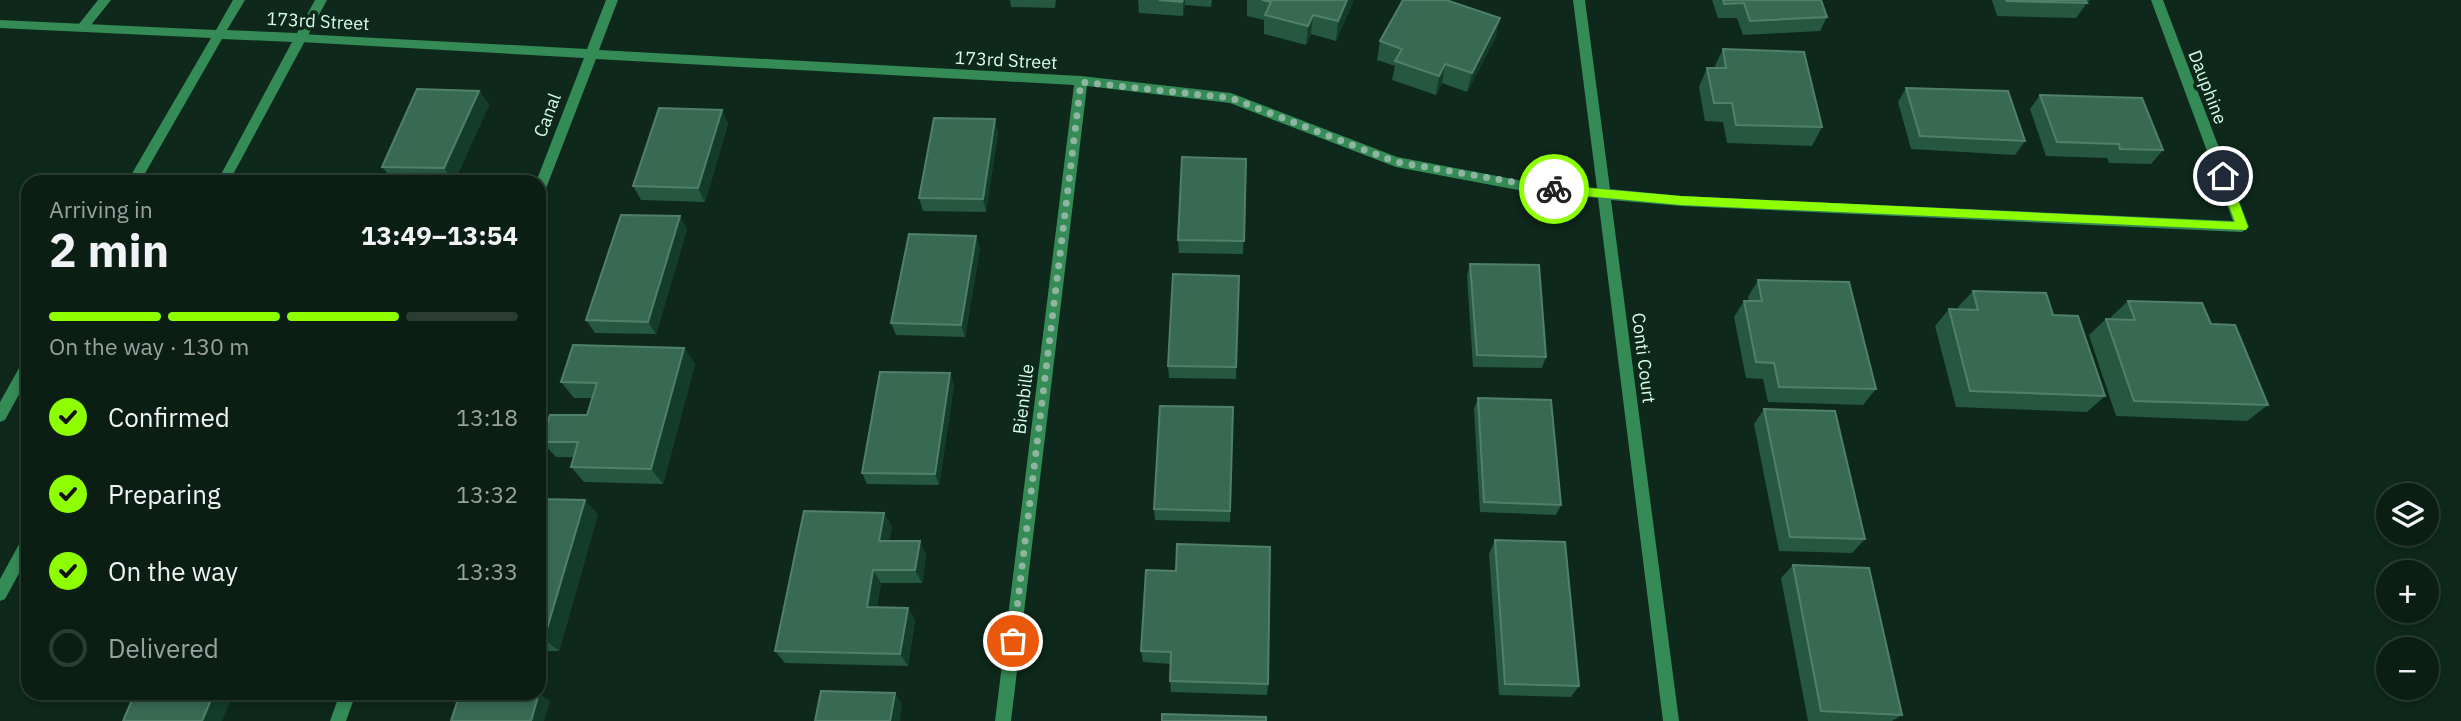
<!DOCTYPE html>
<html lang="en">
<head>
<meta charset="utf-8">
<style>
	body { margin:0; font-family:"IBM Plex Sans",sans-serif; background:#182b22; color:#f1f3f6; height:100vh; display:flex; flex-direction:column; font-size:26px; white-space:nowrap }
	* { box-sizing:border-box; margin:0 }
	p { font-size:23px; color:#99a2a0 }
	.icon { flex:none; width:38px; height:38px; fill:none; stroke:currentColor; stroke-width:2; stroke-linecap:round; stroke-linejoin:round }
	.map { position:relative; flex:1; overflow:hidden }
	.panel { position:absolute; left:21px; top:175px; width:525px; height:525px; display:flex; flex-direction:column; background:#0a1e14; border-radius:21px; box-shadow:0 4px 10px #0003,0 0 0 2px #2a3c34 }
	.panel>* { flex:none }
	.buttons { position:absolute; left:2376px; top:483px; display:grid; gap:14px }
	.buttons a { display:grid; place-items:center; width:63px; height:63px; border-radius:50%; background:#0a1e14; box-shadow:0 4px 10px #0003,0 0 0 2px #2a3c34; font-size:35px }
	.pin { position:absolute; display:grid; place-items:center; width:60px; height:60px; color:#fff; margin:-30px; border:4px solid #fff; border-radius:50%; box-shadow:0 2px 7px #0007 }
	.courier { position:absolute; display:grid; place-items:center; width:70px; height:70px; margin:-35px; border:5px solid #8eff01; border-radius:50%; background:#fff; color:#222; box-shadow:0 2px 9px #0007 }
	.summary em { font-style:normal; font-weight:700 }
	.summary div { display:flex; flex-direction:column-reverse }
	.summary { display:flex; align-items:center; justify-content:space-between; height:119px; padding:0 28px }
	h1 { font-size:46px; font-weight:700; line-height:52px }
	.bar { display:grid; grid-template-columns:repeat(4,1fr); gap:10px 7px; align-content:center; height:84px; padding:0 28px }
	.bar i { height:9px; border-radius:5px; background:#2a3c34 }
	.bar .current { background:#8eff01 }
	.bar p { grid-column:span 4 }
	ol { padding:0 28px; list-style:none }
	li { display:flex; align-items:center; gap:21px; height:77px }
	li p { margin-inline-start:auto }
	li .icon { padding:7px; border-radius:50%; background:#8eff01; color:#111; stroke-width:4 }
	li:last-child { color:#99a2a0 }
	li i { width:38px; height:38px; border:4px solid #2a3c34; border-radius:50% }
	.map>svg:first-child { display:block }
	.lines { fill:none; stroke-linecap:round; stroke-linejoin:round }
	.service { fill:#358b56; fill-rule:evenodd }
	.minor { fill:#358b56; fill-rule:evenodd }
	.tertiary { fill:#358b56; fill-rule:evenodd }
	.wall { fill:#255741 }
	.shaded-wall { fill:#143c2a }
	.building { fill:#386953; stroke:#51806a; stroke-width:2 }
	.route { fill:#8eff01 }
	.done { stroke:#8fb4a0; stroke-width:7; stroke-dasharray:0 12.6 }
	.labels { text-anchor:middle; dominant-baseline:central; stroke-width:7; stroke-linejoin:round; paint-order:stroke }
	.street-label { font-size:18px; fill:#d5ffe8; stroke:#0e281b }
</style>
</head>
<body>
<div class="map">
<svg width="2461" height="721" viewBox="0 0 2461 721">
	<rect width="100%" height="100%" fill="#0e281b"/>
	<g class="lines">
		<path class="service" d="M98,0H111L87,30H79V24Z"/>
		<g class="minor">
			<path d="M606,0H618L599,50L1081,76L1231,93L1397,157L1529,182L1597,188L1573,0H1585L1610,189L1681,196L2233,221L2151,0H2163L2249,227L2242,232L1681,206L1611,200L1679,721H1663L1598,198L1529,192L1396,167L1230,103L1087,86L1011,721H995L1074,85L596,59L545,191L539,196V182H536L584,58L300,42L294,38L300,34L587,49Z"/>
			<path d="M340,693H356L346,721H330Z"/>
		</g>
		<g class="tertiary">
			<path d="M233,0H245L227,30L297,33L315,0H327L229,182H217L292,42L222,39L140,182H127L211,38L0,28V20L216,30Z"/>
			<path d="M28,359V378L5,420L0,422V402L23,361Z"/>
			<path d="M28,535V557L5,599L0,601V579L23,537Z"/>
		</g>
	</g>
	<g class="wall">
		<path d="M1010,0H1056L1055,8L1011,7Z"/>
		<path d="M1138,0H1212L1211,7L1185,5L1183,16L1139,13Z"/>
		<path d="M1247,0H1354L1336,41L1311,34L1306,45L1264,34V20L1247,16Z"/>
		<path d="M1712,0H1821L1827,17L1820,31L1743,35L1737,18H1718Z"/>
		<path d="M1992,0H2090L2088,2H2086L2087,3L2076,18L1997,16Z"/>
		<path d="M1496,37L1467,92L1442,83L1436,95L1392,80L1395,66L1377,60L1380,41Z"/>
		<path d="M1723,49L1822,127L1812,146L1727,143L1723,122L1705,121L1699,87L1707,68H1714Z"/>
		<path d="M1906,88L2025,141L2015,155L1911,149L1898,102Z"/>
		<path d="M479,91L489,105L454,182L393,180L382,167Z"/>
		<path d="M2040,95L2163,150L2151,164L2109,163L2107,158L2046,156L2030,109Z"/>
		<path d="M722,110L728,124L705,202L641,200L633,186Z"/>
		<path d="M998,132L986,212L923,211L919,198Z"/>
		<path d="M1246,159L1243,254L1179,253L1178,240Z"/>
		<path d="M687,229L656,334L595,333L586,320Z"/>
		<path d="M980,248L965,337L896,335L891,323Z"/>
		<path d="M1470,264L1546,357L1542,368L1473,367L1467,276Z"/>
		<path d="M1239,276L1236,379L1169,378L1168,366Z"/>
		<path d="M1758,280L1876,389L1863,405L1768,402L1763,379L1746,378L1734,317L1744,301H1749L1748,297Z"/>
		<path d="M1973,291L2053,315L2105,396L2087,412L1956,407L1935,326L1949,309L1959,310L1958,307Z"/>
		<path d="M2128,301L2211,324L2268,405L2247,421L2116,416L2089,335L2106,319H2112L2111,317Z"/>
		<path d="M684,348L695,364L663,484L584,482L571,467L574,457H556L542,442L587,415L593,398H574L561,382Z"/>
		<path d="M950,373L954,385L939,485L867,484L862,473Z"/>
		<path d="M1478,398L1561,505L1556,515L1480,512L1474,409Z"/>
		<path d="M1233,407L1230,522L1155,520L1154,509Z"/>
		<path d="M1764,409L1865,539L1852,553L1779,551L1754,424Z"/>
		<path d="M539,499L598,514L559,651H539Z"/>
		<path d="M892,526L889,541L926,555L922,583H881L877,607L908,608L915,620L908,666L785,663L775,651Z"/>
		<path d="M1495,540L1579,686L1571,697L1499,695L1489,554Z"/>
		<path d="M1793,565L1902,715L1892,721H1808L1781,578Z"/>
		<path d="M1146,570L1268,684L1267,695L1171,692L1170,681L1171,664L1143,662L1141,651Z"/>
	</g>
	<g class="shaded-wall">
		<path d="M1183,0H1185V5L1183,16Z"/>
		<path d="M1347,0H1354L1336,41L1338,21Z"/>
		<path d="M1313,15L1311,34L1306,45L1308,26Z"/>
		<path d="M1500,18L1496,37L1467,92L1472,73Z"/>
		<path d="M1445,64L1442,83L1436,95L1439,76Z"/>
		<path d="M479,91L489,105L454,182L444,168Z"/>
		<path d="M722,110L728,124L705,202L698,188Z"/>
		<path d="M995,119L998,132L986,212L983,199Z"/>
		<path d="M680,216L687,229L656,334L648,322Z"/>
		<path d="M976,236L980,248L965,337L961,325Z"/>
		<path d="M684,348L695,364L663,484L651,469Z"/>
		<path d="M950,373L954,385L939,485L935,474Z"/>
		<path d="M585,500L598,514L559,651L544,639Z"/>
		<path d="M884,513L892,526L887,554L879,541Z"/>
		<path d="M920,541L926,555L922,583L915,570Z"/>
		<path d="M873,570L881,583L875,620L867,607Z"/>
		<path d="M908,608L915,620L908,666L900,654Z"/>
		<path d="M214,693H234L222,721H202Z"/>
		<path d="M539,693L550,701L544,721H531Z"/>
		<path d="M895,693L902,704L900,721H890Z"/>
	</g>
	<g class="building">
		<path d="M1159,0H1183L1182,2Z"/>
		<path d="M1262,0H1347L1338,21L1313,15L1308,26L1265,15L1271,2Z"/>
		<path d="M1403,0H1446L1500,18L1472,73L1445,64L1439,76L1395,61L1402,49L1380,41Z"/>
		<path d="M1723,0H1821L1827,17L1750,21L1744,3L1724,4Z"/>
		<path d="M2006,0H2085L2087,3L2007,1Z"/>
		<path d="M1723,49L1804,52L1822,127L1736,125L1732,103H1714L1707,68H1726Z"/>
		<path d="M1906,88L2008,91L2025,141L1920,136Z"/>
		<path d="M417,89L479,91L444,168L382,167Z"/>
		<path d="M2040,95L2142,98L2163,150L2120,149L2119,144L2057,142Z"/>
		<path d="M659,108L722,110L698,188L633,186Z"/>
		<path d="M934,118L995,119L983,199L919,198Z"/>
		<path d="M1182,157L1246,159L1244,241L1178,240Z"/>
		<path d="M621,215L680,216L648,322L586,320Z"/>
		<path d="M909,234L976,236L961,325L891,323Z"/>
		<path d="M1470,264L1539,265L1546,357L1477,355Z"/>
		<path d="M1173,274L1239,276L1236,367L1168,366Z"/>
		<path d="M1758,280L1849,282L1876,389L1779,387L1774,363L1756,362L1744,301H1762Z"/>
		<path d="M1973,291L2046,293L2053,315L2078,316L2105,396L1970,391L1949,309L1978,310Z"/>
		<path d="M2128,301L2202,303L2211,324L2235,325L2268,405L2134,401L2106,319L2135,320Z"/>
		<path d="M573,345L684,348L651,469L571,467L578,442H542L550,415H587L597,383L561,382Z"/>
		<path d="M880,372L950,373L935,474L862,473Z"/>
		<path d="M1478,398L1551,400L1561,505L1484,502Z"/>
		<path d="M1160,406L1233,407L1230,511L1154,509Z"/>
		<path d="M1764,409L1835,411L1865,539L1790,537Z"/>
		<path d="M539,499L585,500L544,639H539Z"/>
		<path d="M804,511L884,513L879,541H920L915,570H873L867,607L908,608L900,654L775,651Z"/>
		<path d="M1495,540L1565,542L1579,686L1505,684Z"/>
		<path d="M1177,544L1270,547L1268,684L1170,681L1171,652L1141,651L1146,570L1176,571Z"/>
		<path d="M1793,565L1869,568L1902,715L1821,711Z"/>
		<path d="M821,691L895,693L890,721H815Z"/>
		<path d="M135,693H214L202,721H123Z"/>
		<path d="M460,693H539L531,721H451Z"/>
		<path d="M1162,714L1266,717V721H1162Z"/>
	</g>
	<path class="route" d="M2223,172L2229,176L2248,227L2246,230L1681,205L1554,193L1549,189L1554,185L1681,196L2235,222L2218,176Z"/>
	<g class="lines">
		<path class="done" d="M1013,641L1081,82L1231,98L1396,162L1554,189"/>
	</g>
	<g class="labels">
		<g class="street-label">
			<text transform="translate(318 21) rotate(3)">173rd Street</text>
			<text transform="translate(1006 60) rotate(3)">173rd Street</text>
			<text transform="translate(2208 87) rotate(69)">Dauphine</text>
			<text transform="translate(547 115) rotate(-69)">Canal</text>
			<text transform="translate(1644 358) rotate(83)">Conti Court</text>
			<text transform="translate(1023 399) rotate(-83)">Bienbille</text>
		</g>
	</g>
</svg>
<div class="buttons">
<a><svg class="icon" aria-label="layers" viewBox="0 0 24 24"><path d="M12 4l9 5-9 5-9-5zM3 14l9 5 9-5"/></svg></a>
<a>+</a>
<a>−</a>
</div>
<div class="pin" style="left:1013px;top:641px;background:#ea580c"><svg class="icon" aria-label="bag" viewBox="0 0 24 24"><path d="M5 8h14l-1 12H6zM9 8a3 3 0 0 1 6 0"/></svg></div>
<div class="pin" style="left:2223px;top:176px;background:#1f2937"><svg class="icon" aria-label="home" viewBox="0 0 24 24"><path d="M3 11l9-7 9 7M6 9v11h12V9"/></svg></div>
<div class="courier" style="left:1554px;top:189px"><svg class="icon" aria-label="bike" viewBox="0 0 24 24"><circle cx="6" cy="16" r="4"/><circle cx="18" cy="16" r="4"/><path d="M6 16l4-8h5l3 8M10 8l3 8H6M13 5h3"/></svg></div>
<section class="panel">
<div class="summary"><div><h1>2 min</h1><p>Arriving in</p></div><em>13:49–13:54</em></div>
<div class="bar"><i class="current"></i><i class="current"></i><i class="current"></i><i></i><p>On the way · 130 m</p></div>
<ol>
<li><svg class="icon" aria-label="check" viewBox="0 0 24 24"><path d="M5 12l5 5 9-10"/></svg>Confirmed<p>13:18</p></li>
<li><svg class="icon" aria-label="check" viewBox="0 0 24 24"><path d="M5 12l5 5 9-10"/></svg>Preparing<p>13:32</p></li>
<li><svg class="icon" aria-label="check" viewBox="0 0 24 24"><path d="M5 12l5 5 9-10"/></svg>On the way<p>13:33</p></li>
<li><i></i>Delivered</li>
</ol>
</section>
</div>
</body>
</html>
